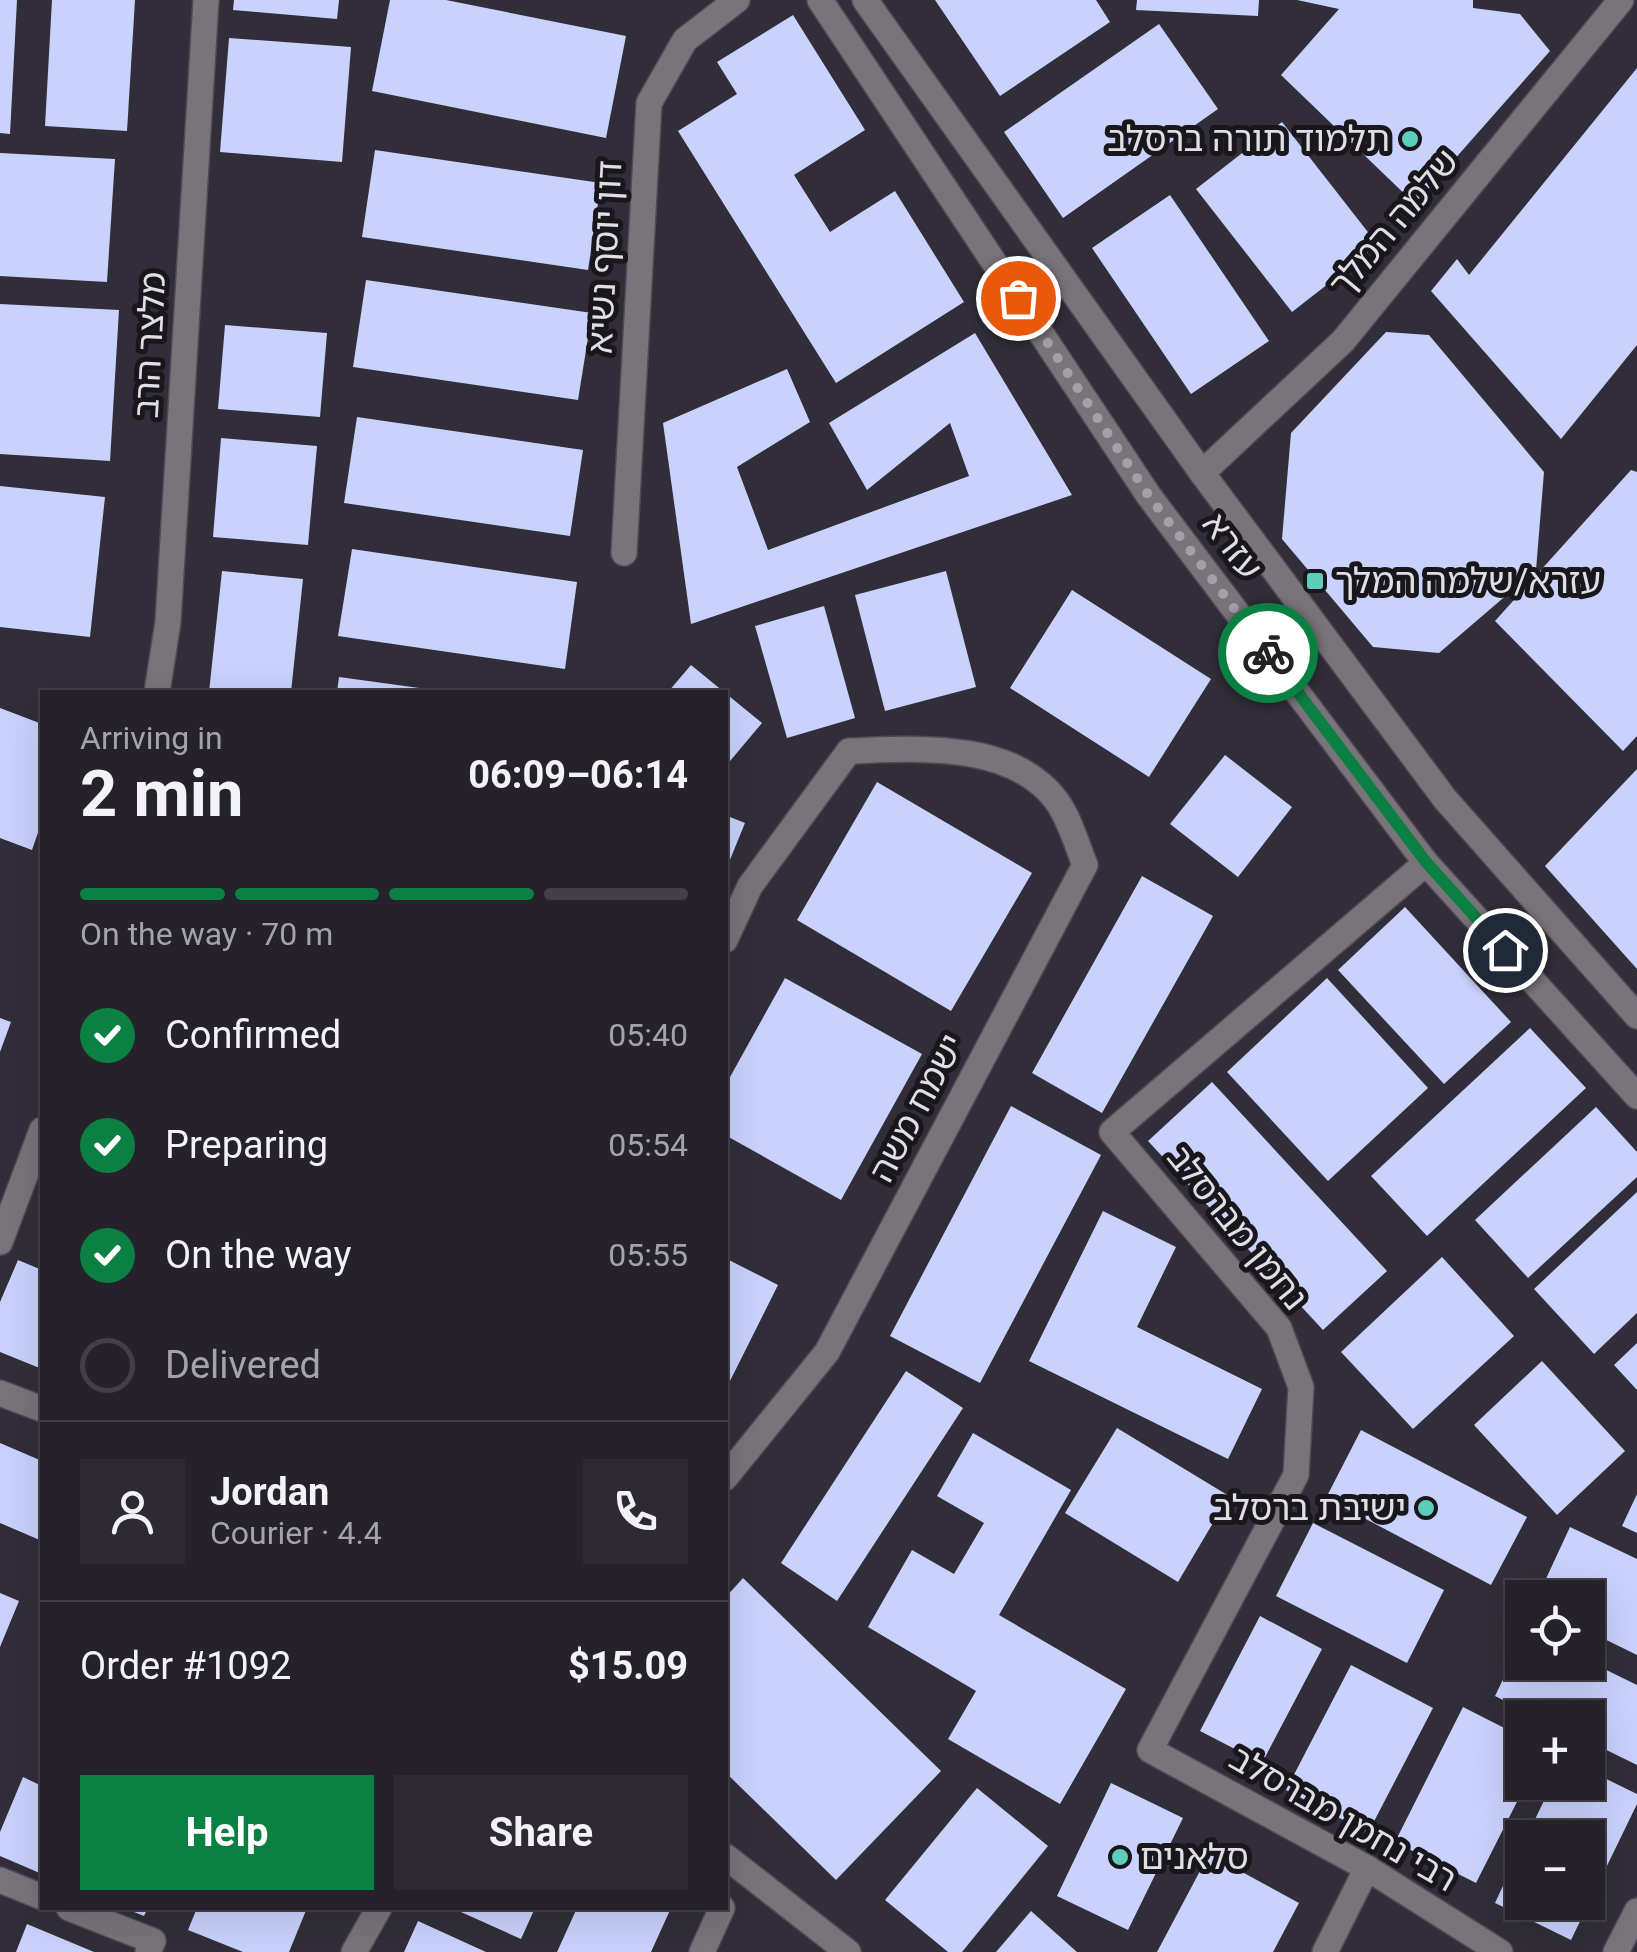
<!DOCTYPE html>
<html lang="en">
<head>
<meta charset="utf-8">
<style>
	body { margin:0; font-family:Roboto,"Noto Sans Hebrew",sans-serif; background:#2d2a33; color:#f1f3f6; height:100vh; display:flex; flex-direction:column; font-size:38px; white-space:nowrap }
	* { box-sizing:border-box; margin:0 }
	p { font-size:32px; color:#a3a4a9 }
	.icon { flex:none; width:55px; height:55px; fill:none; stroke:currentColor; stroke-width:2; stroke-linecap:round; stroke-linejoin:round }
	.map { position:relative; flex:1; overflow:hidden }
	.details { position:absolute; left:40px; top:690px; width:688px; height:1220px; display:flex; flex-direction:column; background:#25222b; border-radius:0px; box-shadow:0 10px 40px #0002,0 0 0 2px #423f47 }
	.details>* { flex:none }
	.tools { position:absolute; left:1505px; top:1580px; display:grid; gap:20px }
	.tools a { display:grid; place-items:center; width:100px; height:100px; border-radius:0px; background:#25222b; box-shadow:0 10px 40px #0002,0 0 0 2px #423f47; font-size:50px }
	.pin { position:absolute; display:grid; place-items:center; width:85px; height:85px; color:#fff; margin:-42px; border:5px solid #fff; border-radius:50%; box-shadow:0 2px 10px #0007 }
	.courier { position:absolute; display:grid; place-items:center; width:100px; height:100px; margin:-50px; border:8px solid #0b8043; border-radius:50%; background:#fff; color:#222; box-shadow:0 2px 12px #0007 }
	.overview em { font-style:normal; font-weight:700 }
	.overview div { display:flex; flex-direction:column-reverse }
	.overview { display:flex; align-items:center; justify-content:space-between; height:170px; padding:0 40px }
	h1 { font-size:65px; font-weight:700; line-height:75px }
	.bar { display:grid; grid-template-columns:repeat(4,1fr); gap:15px 10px; align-content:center; height:120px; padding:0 40px }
	.bar i { height:12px; border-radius:8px; background:#423f47 }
	.bar .active { background:#0b8043 }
	.bar p { grid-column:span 4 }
	.line { display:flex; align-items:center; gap:25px; padding:0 40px; border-top:2px solid #423f47 }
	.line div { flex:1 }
	.round { display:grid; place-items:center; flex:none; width:105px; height:105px; border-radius:0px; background:#2d2a33 }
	ol { padding:0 40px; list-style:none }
	li { display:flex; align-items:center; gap:30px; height:110px }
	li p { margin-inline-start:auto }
	li .icon { padding:10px; border-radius:50%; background:#0b8043; color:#fff; stroke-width:4 }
	li:last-child { color:#a3a4a9 }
	li i { width:55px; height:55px; border:5px solid #423f47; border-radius:50% }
	.button { display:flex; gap:20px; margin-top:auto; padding:20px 40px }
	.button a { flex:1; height:115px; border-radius:0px; background:#0b8043; color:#fff; font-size:40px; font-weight:700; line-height:115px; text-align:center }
	.button a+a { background:#2d2a33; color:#f1f3f6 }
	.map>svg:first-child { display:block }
	.building { fill:#c9d2fc }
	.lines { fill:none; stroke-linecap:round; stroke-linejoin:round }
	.minor-casing { stroke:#4d4a55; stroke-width:28 }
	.minor { stroke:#787479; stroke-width:25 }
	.done { stroke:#a3a0a9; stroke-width:10; stroke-dasharray:0 18 }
	.route { stroke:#0b8043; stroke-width:12 }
	.poi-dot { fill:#5ccebb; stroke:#19171c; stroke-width:4 }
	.labels { text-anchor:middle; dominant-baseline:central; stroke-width:10; stroke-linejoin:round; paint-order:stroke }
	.poi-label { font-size:35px; fill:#e0dee6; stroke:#19171c; text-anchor:end }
	.street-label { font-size:35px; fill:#e0dee6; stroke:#19171c }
</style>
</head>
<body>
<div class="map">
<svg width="1637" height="1952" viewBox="0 0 1637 1952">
	<rect width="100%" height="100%" fill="#312e39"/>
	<g class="building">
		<path d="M0,0H17L10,134L0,133Z"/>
		<path d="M52,0H135L127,131L45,126Z"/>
		<path d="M234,0H339L337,19L233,10Z"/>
		<path d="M390,0H446L626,36L606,138L372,91Z"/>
		<path d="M935,0H1096L1110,22L1000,96Z"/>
		<path d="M1137,0H1259L1258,16L1136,10Z"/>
		<path d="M1297,0H1473V8L1520,14L1550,51L1415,204L1281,75L1339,9Z"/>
		<path d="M793,15L865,130L794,175L830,232L895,191L964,302L836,383L678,131L737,94L717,62Z"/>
		<path d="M1159,24L1218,109L1063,218L1004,132Z"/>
		<path d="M229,38L351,47L342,162L220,152Z"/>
		<path d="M1637,68V345L1561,439L1431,291L1457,259L1469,275Z"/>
		<path d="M1282,122L1378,245L1292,312L1196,189Z"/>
		<path d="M375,150L601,183L588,270L362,237Z"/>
		<path d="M0,153L115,159L107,282L0,276Z"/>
		<path d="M1170,195L1269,341L1191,394L1092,248Z"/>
		<path d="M366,280L592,313L578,400L353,367Z"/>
		<path d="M0,304L119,310L110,461L0,454Z"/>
		<path d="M225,325L327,333L320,417L218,409Z"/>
		<path d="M1386,332L1429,335L1544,472L1536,570L1439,653L1373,647L1282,539L1291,433Z"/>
		<path d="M975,333L1072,495L691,624L663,423L787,369L810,422L737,467L768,550L969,476L950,423L867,490L829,423Z"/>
		<path d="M357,417L583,450L570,536L344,503Z"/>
		<path d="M221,438L317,446L308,545L213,537Z"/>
		<path d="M1631,470L1637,472V736L1623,751L1495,621Z"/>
		<path d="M0,486L105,497L90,637L0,627Z"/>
		<path d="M352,549L577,582L565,669L338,636Z"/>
		<path d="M222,571L303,579L291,692H209Z"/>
		<path d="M946,571L976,687L885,711L855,595Z"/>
		<path d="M1072,590L1211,679L1149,777L1010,688Z"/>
		<path d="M824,606L855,718L787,738L755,626Z"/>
		<path d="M691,665L762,723L725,767V692H668Z"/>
		<path d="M339,677L434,690V692H337Z"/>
		<path d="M0,708L42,724V821L32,850L0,838Z"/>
		<path d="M1225,755L1292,807L1238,877L1170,824Z"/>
		<path d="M1637,769V969L1545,866Z"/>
		<path d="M877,782L1032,873L951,1011L797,920Z"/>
		<path d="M725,815L745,823L725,872Z"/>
		<path d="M1142,876L1213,916L1102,1113L1032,1073Z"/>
		<path d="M1405,907L1511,1022L1444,1084L1338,970Z"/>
		<path d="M785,978L922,1054L841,1200L725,1135V1086Z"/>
		<path d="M1327,978L1428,1088L1328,1181L1227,1072Z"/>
		<path d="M0,1018L11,1022L0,1052Z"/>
		<path d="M1530,1028L1586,1088L1427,1236L1371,1176Z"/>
		<path d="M1212,1082L1387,1271L1323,1330L1148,1141Z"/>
		<path d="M1011,1106L1101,1155L980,1383L890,1336Z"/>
		<path d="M1596,1107L1637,1152V1177L1528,1278L1475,1220Z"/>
		<path d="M1637,1192V1313L1594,1354L1534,1289Z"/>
		<path d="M1103,1211L1176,1247L1137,1327L1262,1389L1228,1459L1029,1361Z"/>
		<path d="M1442,1257L1514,1336L1413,1429L1341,1352Z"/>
		<path d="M725,1258L778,1285L725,1391Z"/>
		<path d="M18,1260L42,1270V1369L0,1352V1302Z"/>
		<path d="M1637,1343V1390L1614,1365Z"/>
		<path d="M1542,1361L1625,1451L1557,1515L1474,1425Z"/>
		<path d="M906,1371L963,1408L837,1601L781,1563Z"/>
		<path d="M1117,1428L1229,1496L1178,1582L1065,1513Z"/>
		<path d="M1361,1430L1527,1517L1491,1585L1326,1498Z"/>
		<path d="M973,1433L1071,1490L999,1615L1126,1689L1060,1804L948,1739L976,1691L868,1627L912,1550L954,1574L984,1523L937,1496Z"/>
		<path d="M0,1443L42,1461V1541L0,1523Z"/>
		<path d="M1637,1494V1533L1622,1526Z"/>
		<path d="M1313,1523L1444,1590L1407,1663L1276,1596Z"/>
		<path d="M1570,1527L1637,1559V1655L1588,1631V1598H1537Z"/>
		<path d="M743,1578L941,1771L836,1880L725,1772V1598Z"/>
		<path d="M0,1593L19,1601L0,1647Z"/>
		<path d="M1260,1616L1322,1649L1262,1763L1200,1731Z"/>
		<path d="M1522,1640V1662L1588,1661L1637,1685V1765L1588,1741V1718H1539L1495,1696Z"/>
		<path d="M1351,1665L1433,1708L1368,1833L1286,1790Z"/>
		<path d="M1463,1707L1522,1737V1782H1527L1476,1883L1395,1842Z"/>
		<path d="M1588,1770L1637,1794V1804L1571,1940L1495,1903L1522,1845V1902H1588V1838H1526L1553,1782H1588Z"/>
		<path d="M23,1777L42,1786V1874L0,1856V1832Z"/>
		<path d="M1111,1783L1183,1818L1128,1930L1057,1896Z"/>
		<path d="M977,1788L1048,1846L962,1952H948L885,1900Z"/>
		<path d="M1209,1854L1299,1903L1273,1952H1157Z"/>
		<path d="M124,1908H148L144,1916Z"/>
		<path d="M197,1908H307L289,1952H243L188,1930Z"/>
		<path d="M452,1908H535L521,1939Z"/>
		<path d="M577,1908H671L651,1952H557Z"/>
		<path d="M1031,1911L1077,1952H996Z"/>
		<path d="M418,1921L486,1952H404Z"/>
		<path d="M27,1924L94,1952H16Z"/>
	</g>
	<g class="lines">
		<g class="minor-casing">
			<g id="minor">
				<path d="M820,0L1149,496L1426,863L1637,1096"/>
				<path d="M865,0L1202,473L1445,799L1637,1016"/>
				<path d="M1202,473L1343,341L1621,0"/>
				<path d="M624,553L649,103L685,40L737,0"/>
				<path d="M157,692L168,622L206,0"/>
				<path d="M1426,863L1112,1132L1279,1328L1301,1387L1296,1475L1150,1750L1367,1868L1500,1952"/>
				<path d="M725,940L750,886L849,751C915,749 1010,740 1056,800C1069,817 1077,845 1085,865L827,1352L725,1478"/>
				<path d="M0,1242L42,1130"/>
				<path d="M0,1393L42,1409"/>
				<path d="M725,1856L848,1952"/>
				<path d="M0,1880L42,1897"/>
				<path d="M69,1908L153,1941L148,1952"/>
				<path d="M354,1952L379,1908"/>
				<path d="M702,1952L722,1908"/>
				<path d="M1325,1952L1367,1868"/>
				<path d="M1616,1952L1637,1911"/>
			</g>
		</g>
		<use href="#minor" class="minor"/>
	</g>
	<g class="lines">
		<path class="done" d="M1018,298L1149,496L1268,653"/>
		<path class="route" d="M1268,653L1426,862L1505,950"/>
	</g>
	<g class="poi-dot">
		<circle cx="1410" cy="139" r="10"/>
		<rect x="1305" y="571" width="20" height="20" rx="5"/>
		<circle cx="1426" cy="1508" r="10"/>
		<circle cx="1120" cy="1857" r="10"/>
	</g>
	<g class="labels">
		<g class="poi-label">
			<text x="1390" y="139">תלמוד תורה ברסלב</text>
			<text x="1335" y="581" text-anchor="start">עזרא/שלמה המלך</text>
			<text x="1406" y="1508">ישיבת ברסלב</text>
			<text x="1140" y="1857" text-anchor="start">סלאנים</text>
		</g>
		<g class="street-label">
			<text transform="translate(1394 223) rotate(-50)">שלמה המלך</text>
			<text transform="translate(605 257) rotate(-87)">דון יוסף נשיא</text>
			<text transform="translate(150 345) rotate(-87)">מלצר הרב</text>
			<text transform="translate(1232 546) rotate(53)">עזרא</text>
			<text transform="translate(917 1108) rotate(-62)">ישמח משה</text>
			<text transform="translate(1237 1228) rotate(51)">נחמן מברסלב</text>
			<text transform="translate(1343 1819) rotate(30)">רבי נחמן מברסלב</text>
		</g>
	</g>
</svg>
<div class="tools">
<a><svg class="icon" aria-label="locate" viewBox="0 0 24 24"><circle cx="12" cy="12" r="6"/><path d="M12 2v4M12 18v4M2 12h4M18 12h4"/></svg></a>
<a>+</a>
<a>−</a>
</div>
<div class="pin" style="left:1018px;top:298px;background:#ea580c"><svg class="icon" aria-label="bag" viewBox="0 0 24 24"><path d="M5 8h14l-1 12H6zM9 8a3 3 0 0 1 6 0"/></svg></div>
<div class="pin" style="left:1505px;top:950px;background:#1f2937"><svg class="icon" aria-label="home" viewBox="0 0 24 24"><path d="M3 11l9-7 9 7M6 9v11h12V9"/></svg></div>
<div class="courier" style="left:1268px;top:653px"><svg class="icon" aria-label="bike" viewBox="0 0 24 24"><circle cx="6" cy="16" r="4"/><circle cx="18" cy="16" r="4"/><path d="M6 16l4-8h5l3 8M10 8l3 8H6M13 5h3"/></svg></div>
<section class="details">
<div class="overview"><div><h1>2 min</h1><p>Arriving in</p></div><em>06:09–06:14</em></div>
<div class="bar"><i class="active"></i><i class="active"></i><i class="active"></i><i></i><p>On the way · 70 m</p></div>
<ol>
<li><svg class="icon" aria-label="check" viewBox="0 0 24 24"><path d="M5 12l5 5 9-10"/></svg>Confirmed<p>05:40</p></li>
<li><svg class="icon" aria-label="check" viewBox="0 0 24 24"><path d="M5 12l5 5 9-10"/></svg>Preparing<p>05:54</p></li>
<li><svg class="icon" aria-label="check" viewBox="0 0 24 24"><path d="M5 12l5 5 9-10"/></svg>On the way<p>05:55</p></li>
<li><i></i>Delivered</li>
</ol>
<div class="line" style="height:180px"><a class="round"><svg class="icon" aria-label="person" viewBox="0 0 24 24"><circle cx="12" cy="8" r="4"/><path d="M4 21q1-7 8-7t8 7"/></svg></a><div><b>Jordan</b><p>Courier · 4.4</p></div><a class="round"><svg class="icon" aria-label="phone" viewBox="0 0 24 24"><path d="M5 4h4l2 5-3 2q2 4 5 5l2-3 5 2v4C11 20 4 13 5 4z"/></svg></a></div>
<div class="line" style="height:130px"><div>Order #1092</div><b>$15.09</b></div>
<div class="button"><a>Help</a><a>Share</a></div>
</section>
</div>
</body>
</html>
